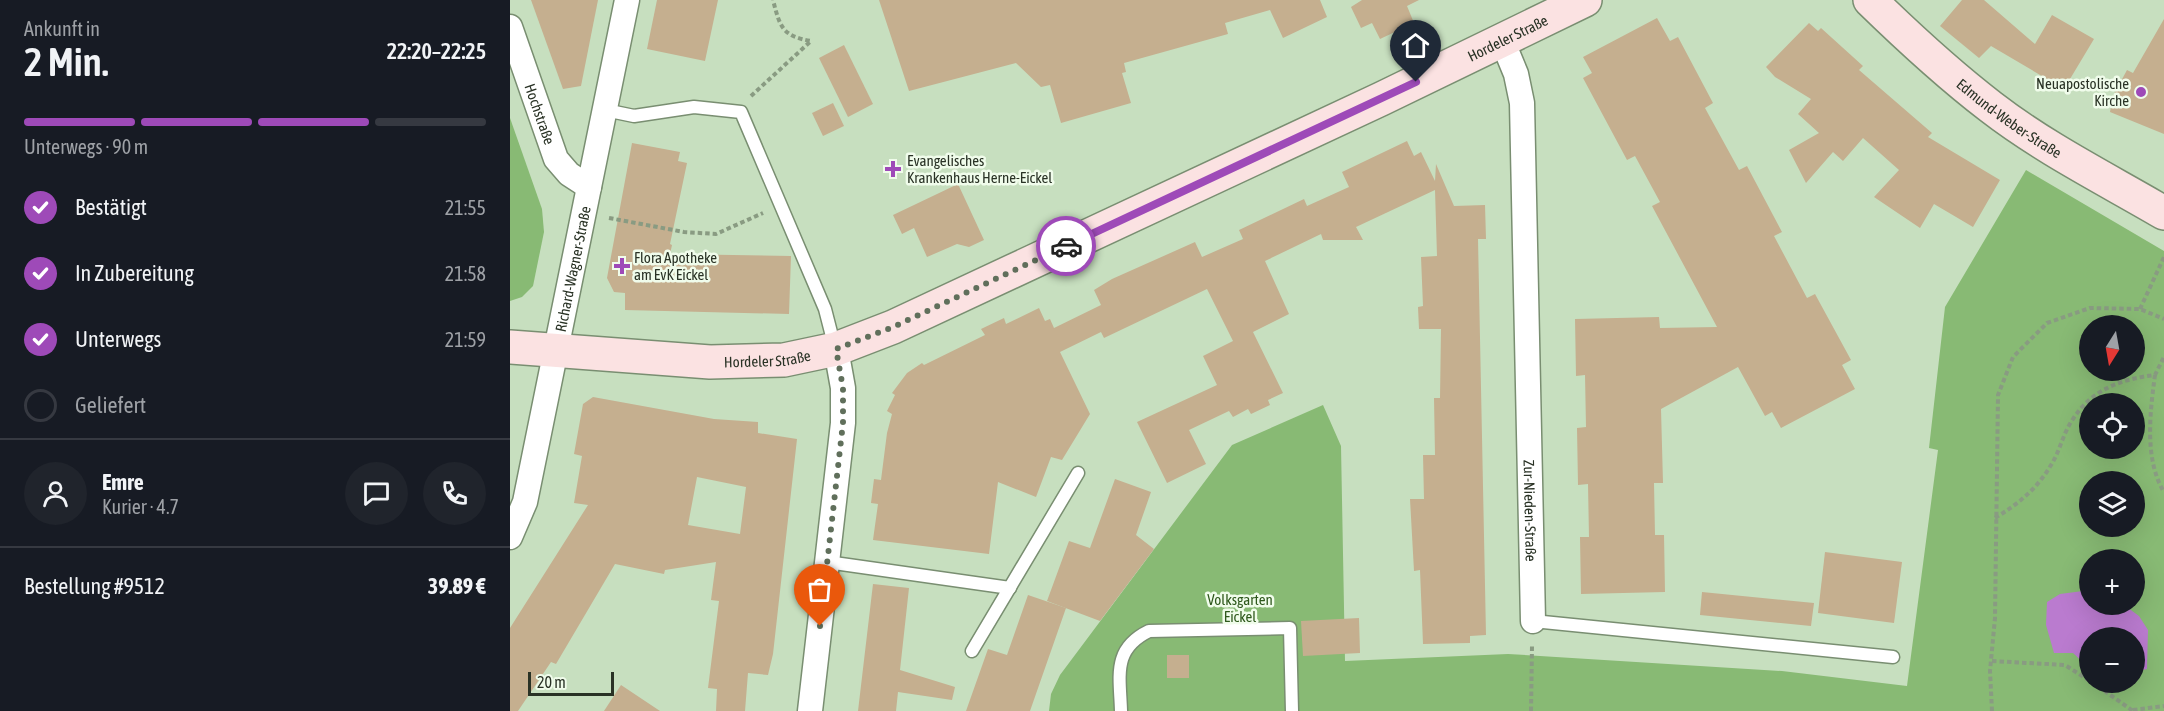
<!DOCTYPE html>
<html lang="de">
<head>
<meta charset="utf-8">
<style>
	body { margin:0; font-family:"Asap Condensed",sans-serif; background:#20242c; color:#f1f3f6; height:100vh; display:flex; flex-direction:column; font-size:22px; white-space:nowrap }
	* { box-sizing:border-box; margin:0 }
	p { font-size:20px; color:#9ea1a6 }
	.icon { flex:none; width:33px; height:33px; fill:none; stroke:currentColor; stroke-width:2; stroke-linecap:round; stroke-linejoin:round }
	.map { position:relative; flex:1; overflow:hidden }
	.drawer { display:flex; flex-direction:column; background:#171b24; width:510px }
	.drawer>* { flex:none }
	.needle { width:39px; rotate:191deg }
	.fabs { position:absolute; left:1569px; top:315px; display:grid; gap:12px }
	.fabs a { display:grid; place-items:center; width:66px; height:66px; border-radius:50%; background:#171b24; box-shadow:0 6px 24px #0002; font-size:30px }
	.scale { position:absolute; left:18px; bottom:15px; width:86px; box-sizing:border-box; padding-left:6px; border:3px solid #293225; border-top:0; font-size:16px; line-height:21px; white-space:nowrap; color:#293225; -webkit-text-stroke:4px #f0fceb; paint-order:stroke }
	.pin { position:absolute; display:grid; place-items:center; width:51px; height:51px; color:#fff; margin:-62px -26px; border-radius:50% 50% 50% 0; rotate:-45deg; box-shadow:0 0 6px #0007 }
	.pin .icon { rotate:45deg }
	.courier { position:absolute; display:grid; place-items:center; width:60px; height:60px; margin:-30px; border:4px solid #9e4ab8; border-radius:50%; background:#fff; color:#222; box-shadow:0 2px 8px #0007 }
	.overview em { font-style:normal; font-weight:600 }
	.overview div { display:flex; flex-direction:column-reverse }
	.overview { display:flex; align-items:center; justify-content:space-between; height:102px; padding:0 24px }
	h1 { font-size:39px; font-weight:600; line-height:45px }
	.bar { display:grid; grid-template-columns:repeat(4,1fr); gap:9px 6px; align-content:center; height:72px; padding:0 24px }
	.bar i { height:8px; border-radius:4px; background:#363941 }
	.bar .active { background:#9e4ab8 }
	.bar p { grid-column:span 4 }
	.line { display:flex; align-items:center; gap:15px; padding:0 24px; border-top:2px solid #363941 }
	.line div { flex:1 }
	.round { display:grid; place-items:center; flex:none; width:63px; height:63px; border-radius:32px; background:#20242c }
	ol { padding:0 24px; list-style:none }
	li { display:flex; align-items:center; gap:18px; height:66px }
	li p { margin-inline-start:auto }
	li .icon { padding:6px; border-radius:50%; background:#9e4ab8; color:#fff; stroke-width:4 }
	li:last-child { color:#9ea1a6 }
	li i { width:33px; height:33px; border:3px solid #363941; border-radius:50% }
	main { display:flex; flex:1; min-height:0 }
	.map>svg:first-child { display:block }
	.green { fill:#88ba74; fill-rule:evenodd }
	.water { fill:#ba7bcf }
	.building { fill:#c5af8f; fill-rule:evenodd }
	.lines { fill:none; stroke-linecap:round; stroke-linejoin:round }
	.lane-casing { stroke:#798e71; stroke-width:15 }
	.street-casing { stroke:#798e71; stroke-width:27 }
	.secondary-casing { stroke:#798e71; stroke-width:36 }
	.path { stroke:#899b82; stroke-width:4; stroke-dasharray:4.5 3; stroke-linecap:butt }
	.lane { stroke:#fff; stroke-width:12 }
	.street { stroke:#fff; stroke-width:24 }
	.secondary { stroke:#fbe2e2; stroke-width:33 }
	.done { stroke:#606f5b; stroke-width:6; stroke-dasharray:0 10.8 }
	.route { stroke:#9e4ab8; stroke-width:8 }
	.poi-dot { fill:#9e4ab8; stroke:#f0fceb; stroke-width:2 }
	.labels { text-anchor:middle; dominant-baseline:central; stroke-width:5; stroke-linejoin:round; paint-order:stroke }
	.street-label { font-size:15px; fill:#293225; stroke:#f0fceb }
	.poi-label { font-size:15px; fill:#293225; stroke:#f0fceb; text-anchor:start }
	.park-label { font-size:15px; fill:#2e581c; stroke:#f0fceb }
</style>
</head>
<body>
<main>
<section class="drawer">
<div class="overview"><div><h1>2 Min.</h1><p>Ankunft in</p></div><em>22:20–22:25</em></div>
<div class="bar"><i class="active"></i><i class="active"></i><i class="active"></i><i></i><p>Unterwegs · 90 m</p></div>
<ol>
<li><svg class="icon" aria-label="check" viewBox="0 0 24 24"><path d="M5 12l5 5 9-10"/></svg>Bestätigt<p>21:55</p></li>
<li><svg class="icon" aria-label="check" viewBox="0 0 24 24"><path d="M5 12l5 5 9-10"/></svg>In Zubereitung<p>21:58</p></li>
<li><svg class="icon" aria-label="check" viewBox="0 0 24 24"><path d="M5 12l5 5 9-10"/></svg>Unterwegs<p>21:59</p></li>
<li><i></i>Geliefert</li>
</ol>
<div class="line" style="height:108px"><a class="round"><svg class="icon" aria-label="person" viewBox="0 0 24 24"><circle cx="12" cy="8" r="4"/><path d="M4 21q1-7 8-7t8 7"/></svg></a><div><b>Emre</b><p>Kurier · 4.7</p></div><a class="round"><svg class="icon" aria-label="chat" viewBox="0 0 24 24"><path d="M4 5h16v11H9l-5 4z"/></svg></a><a class="round"><svg class="icon" aria-label="phone" viewBox="0 0 24 24"><path d="M5 4h4l2 5-3 2q2 4 5 5l2-3 5 2v4C11 20 4 13 5 4z"/></svg></a></div>
<div class="line" style="height:78px"><div>Bestellung #9512</div><b>39.89 €</b></div>
</section>
<div class="map">
<svg width="1654" height="711" viewBox="0 0 1654 711">
	<rect width="100%" height="100%" fill="#c7dfbf"/>
	<g class="green">
		<path d="M0,118L32,209L34,232L23,286L12,297L0,301Z"/>
		<path d="M1516,170L1654,251V711H539L541,694L550,675L722,445L813,405L831,446L835,661L998,654L1272,671L1397,686L1428,450L1419,448L1435,307ZM1580,326H1624V370H1580ZM1580,404H1624V448H1580ZM1580,482H1624V526H1580ZM1580,560H1624V604H1580ZM1580,638H1624V682H1580Z"/>
	</g>
	<path class="water" d="M1573,591H1579L1580,604L1614,605L1629,616L1638,630L1637,669L1625,672L1624,638H1580L1579,668L1563,653H1544L1536,625L1537,602L1550,594Z"/>
	<g class="building">
		<path d="M21,0H88L71,86L53,89Z"/>
		<path d="M147,0H208L195,61L137,49Z"/>
		<path d="M369,0H810L817,17L773,38L760,10L715,23L718,34L614,63L616,72L612,73L621,103L551,123L540,85L531,87L506,63L399,91Z"/>
		<path d="M852,0H909L897,6L904,23L870,39L862,23L851,28L841,7Z"/>
		<path d="M1452,0H1474L1525,44L1542,15L1584,39L1554,89L1481,46L1469,58L1430,26Z"/>
		<path d="M1147,18L1160,41L1168,37L1203,103L1195,108L1229,170L1237,166L1272,232L1264,236L1297,298L1305,294L1341,360L1332,365L1345,389L1271,428L1262,412L1255,416L1228,367L1151,409L1153,483H1144L1145,535H1154L1155,592L1071,594L1070,537H1079L1078,484L1068,485L1067,428L1076,427L1075,375L1066,376L1065,319L1149,317L1150,328L1207,327L1142,206L1150,202L1125,156L1117,160L1073,78L1082,73L1073,57Z"/>
		<path d="M1654,19V134L1600,112L1603,96L1617,70L1623,73Z"/>
		<path d="M1299,23L1308,31L1311,28L1353,66L1349,70L1422,133L1418,137L1490,180L1463,227L1424,204L1410,228L1364,197L1389,170L1353,138L1333,161L1323,152L1296,183L1279,150L1309,133L1288,114L1301,99L1265,77L1256,67Z"/>
		<path d="M334,45L363,104L338,117L309,58Z"/>
		<path d="M323,103L334,126L313,136L302,113Z"/>
		<path d="M897,141L904,156L911,152L925,181L926,164L944,206L975,205L976,239H968L976,635L960,636V643L913,644L910,570L904,571L900,499H914L913,455H925L924,398H930L931,329H909L908,307L913,306L911,257L927,256L925,190L846,227L853,240H813L811,234L755,261L779,314L743,332L773,393L758,400L760,405L741,414L738,409L723,417L719,411L679,430L696,464L657,483L627,422L707,385L693,356L723,341L697,289L594,338L591,332L550,352L580,414L552,460L541,457L526,497L488,482L479,554L363,540L368,504L361,503L364,479L371,480L377,433L382,414L377,411L385,395L382,393L397,373L412,363L414,365L475,335L471,329L494,318L496,324L529,308L535,321L540,319L544,328L591,305L584,290L602,279L685,242L692,257L733,239L729,230L794,199L797,206L839,187L832,172Z"/>
		<path d="M122,143L170,152L168,161L177,163L160,244L162,245L160,254L281,256L279,314L115,310V293L104,292L97,278Z"/>
		<path d="M448,184L474,240L459,247L447,244L417,257L404,228L392,234L383,215Z"/>
		<path d="M83,397L204,419L248,422V433L287,439L263,654L258,675L238,673L235,711H206L207,689L198,688L209,601L201,600L206,562L155,570L154,574L105,564L46,664L41,662L8,711H0V628L78,505L64,503L72,456L64,454L73,404ZM187,477L236,487L230,534L178,525Z"/>
		<path d="M605,479L641,492L626,535L644,549L590,621L537,601L559,541L580,548Z"/>
		<path d="M1315,552L1392,562L1384,623L1308,613Z"/>
		<path d="M363,584L399,588L390,670L445,687L442,700L388,692L386,711H348Z"/>
		<path d="M1192,592L1304,603L1301,626L1190,615Z"/>
		<path d="M518,595L556,608L520,711H456L478,649L497,655Z"/>
		<path d="M849,618L850,653L793,656L791,621Z"/>
		<rect x="657" y="655" width="22" height="23"/>
		<path d="M111,685L150,711H94Z"/>
	</g>
	<g class="lines">
		<g class="lane-casing">
			<g id="lane">
				<path d="M95,110L124,116L184,107L231,112L315,309L325,348"/>
				<path d="M317,562L500,588"/>
				<path d="M1023,621L1383,657"/>
				<path d="M462,651L568,473"/>
				<path d="M611,711C610,676 602,649 639,631L780,628L782,711"/>
			</g>
		</g>
		<g class="street-casing">
			<g id="street">
				<path id="s1" d="M0,27L46,159L59,174L79,187"/>
				<path id="s2" d="M992,40L1006,74L1012,103L1023,621"/>
				<path id="s3" d="M0,537L15,502L117,0"/>
				<path d="M300,711L333,423V388L326,349"/>
			</g>
		</g>
		<g class="secondary-casing">
			<g id="secondary">
				<path id="s4" d="M1360,0C1399,38 1438,74 1481,107C1534,148 1596,179 1654,213"/>
				<path id="s5" d="M0,347L200,362L274,360L326,349L383,327L871,99L1075,0"/>
			</g>
		</g>
		<g class="path">
			<path d="M241,96L301,41C272,36 270,27 263,0"/>
			<path d="M99,218L174,232L206,234L253,213"/>
			<path d="M1630,309L1654,257"/>
			<path d="M1645,375C1640,412 1634,459 1654,492"/>
			<path d="M1485,518C1508,504 1527,489 1541,465C1550,451 1553,433 1563,419C1582,389 1612,379 1645,375L1654,357"/>
			<path d="M1482,661L1555,665L1580,681"/>
			<path d="M1582,682L1623,711"/>
			<path d="M1623,710L1654,706"/>
			<path d="M1021,711L1022,646"/>
			<path d="M1482,711L1480,671L1485,618L1488,395L1503,357L1537,323L1580,308L1630,309L1654,319"/>
		</g>
		<use href="#lane" class="lane"/>
		<use href="#street" class="street"/>
		<use href="#secondary" class="secondary"/>
	</g>
	<g class="lines">
		<path class="done" d="M310,626L333,423V388L326,349L383,327L556,246"/>
		<path class="route" d="M556,246L906,82"/>
	</g>
	<g class="poi-dot">
		<circle cx="1631" cy="92" r="6"/>
		<path d="M380 160h6v6h6v6h-6v6h-6v-6h-6v-6h6z"/>
		<path d="M109 257h6v6h6v6h-6v6h-6v-6h-6v-6h6z"/>
	</g>
	<g class="labels">
		<g class="street-label">
			<text stroke="none"><textPath href="#s5" startOffset="1068">Hordeler Straße</textPath></text>
			<text stroke="none"><textPath href="#s1" startOffset="92">Hochstraße</textPath></text>
			<text stroke="none"><textPath href="#s4" startOffset="183">Edmund-Weber-Straße</textPath></text>
			<text stroke="none"><textPath href="#s3" startOffset="276">Richard-Wagner-Straße</textPath></text>
			<text stroke="none"><textPath href="#s5" startOffset="258">Hordeler Straße</textPath></text>
			<text stroke="none"><textPath href="#s2" startOffset="474">Zur-Nieden-Straße</textPath></text>
		</g>
		<g class="poi-label">
			<text x="1619" y="83" text-anchor="end">Neuapostolische<tspan x="1619" dy="17">Kirche</tspan></text>
			<text x="397" y="160">Evangelisches<tspan x="397" dy="17">Krankenhaus Herne-Eickel</tspan></text>
			<text x="124" y="257">Flora Apotheke<tspan x="124" dy="17">am EvK Eickel</tspan></text>
		</g>
		<g class="park-label">
			<text x="730" y="599">Volksgarten<tspan x="730" dy="17">Eickel</tspan></text>
		</g>
	</g>
</svg>
<div class="fabs">
<a><svg class="needle" viewBox="-14 -14 28 28"><path d="M0-13l5 13h-10z" fill="#e53935"/><path d="M0 13l5-13h-10z" fill="#9ea1a6"/></svg></a>
<a><svg class="icon" aria-label="locate" viewBox="0 0 24 24"><circle cx="12" cy="12" r="6"/><path d="M12 2v4M12 18v4M2 12h4M18 12h4"/></svg></a>
<a><svg class="icon" aria-label="layers" viewBox="0 0 24 24"><path d="M12 4l9 5-9 5-9-5zM3 14l9 5 9-5"/></svg></a>
<a>+</a>
<a>−</a>
</div>
<div class="scale">20 m</div>
<div class="pin" style="left:310px;top:626px;background:#ea580c"><svg class="icon" aria-label="bag" viewBox="0 0 24 24"><path d="M5 8h14l-1 12H6zM9 8a3 3 0 0 1 6 0"/></svg></div>
<div class="pin" style="left:906px;top:82px;background:#1f2937"><svg class="icon" aria-label="home" viewBox="0 0 24 24"><path d="M3 11l9-7 9 7M6 9v11h12V9"/></svg></div>
<div class="courier" style="left:556px;top:246px"><svg class="icon" aria-label="car" viewBox="0 0 24 24"><path d="M5 17H2v-5l4-1 3-4h7l3 4 3 1v5h-3M9 17h6M6 11h13"/><circle cx="7" cy="17" r="2"/><circle cx="17" cy="17" r="2"/></svg></div>
</div>
</main>
</body>
</html>
